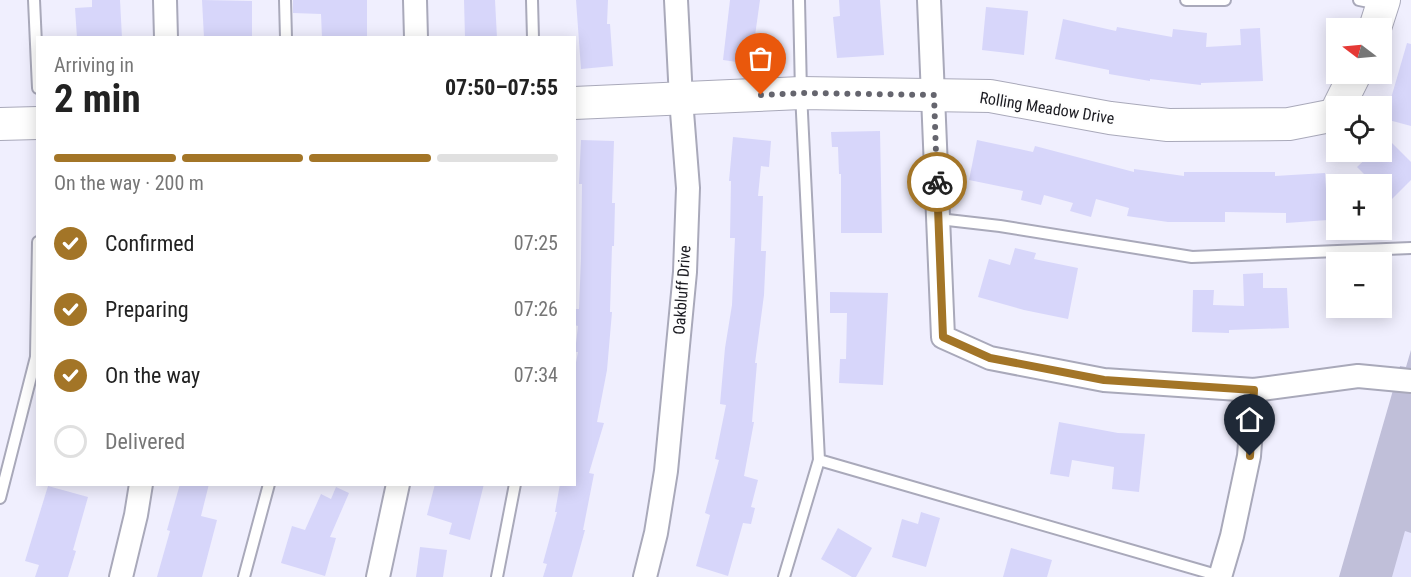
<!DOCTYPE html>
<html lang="en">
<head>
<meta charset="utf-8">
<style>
	body { margin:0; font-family:"Roboto Condensed",sans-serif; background:#f6f6f6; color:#222; height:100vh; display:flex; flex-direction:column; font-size:22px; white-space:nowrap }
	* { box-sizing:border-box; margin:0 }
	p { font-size:20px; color:#767676 }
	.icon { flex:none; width:33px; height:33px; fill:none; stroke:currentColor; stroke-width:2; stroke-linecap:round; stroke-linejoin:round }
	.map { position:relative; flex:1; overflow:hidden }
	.drawer { position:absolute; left:36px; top:36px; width:540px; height:450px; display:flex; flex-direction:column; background:#fff; border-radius:0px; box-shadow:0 3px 15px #0003 }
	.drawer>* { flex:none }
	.needle { width:39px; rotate:286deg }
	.fabs { position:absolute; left:1326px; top:18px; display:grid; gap:12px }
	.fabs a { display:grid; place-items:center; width:66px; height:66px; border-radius:0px; background:#fff; box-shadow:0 3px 15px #0003; font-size:30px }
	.pin { position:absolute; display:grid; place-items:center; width:51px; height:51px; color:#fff; margin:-62px -26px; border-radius:50% 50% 50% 0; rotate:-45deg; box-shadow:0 0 6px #0007 }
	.pin .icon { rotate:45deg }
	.courier { position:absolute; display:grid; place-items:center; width:60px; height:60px; margin:-30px; border:4px solid #a37527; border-radius:50%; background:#fff; color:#222; box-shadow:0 2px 8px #0007 }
	.overview em { font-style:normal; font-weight:700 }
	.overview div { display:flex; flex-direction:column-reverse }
	.overview { display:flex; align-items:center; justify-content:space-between; height:102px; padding:0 18px }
	h1 { font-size:39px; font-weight:700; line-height:45px }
	.bar { display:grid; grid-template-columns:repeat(4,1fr); gap:9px 6px; align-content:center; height:72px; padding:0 18px }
	.bar i { height:8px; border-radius:4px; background:#e0e0e0 }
	.bar .selected { background:#a37527 }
	.bar p { grid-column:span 4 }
	ol { padding:0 18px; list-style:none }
	li { display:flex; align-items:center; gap:18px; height:66px }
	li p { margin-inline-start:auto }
	li .icon { padding:6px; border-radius:50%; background:#a37527; color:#fff; stroke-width:4 }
	li:last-child { color:#767676 }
	li i { width:33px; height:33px; border:3px solid #e0e0e0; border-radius:50% }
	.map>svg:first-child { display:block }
	.built { fill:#e3e2fc }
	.green { fill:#c0bfd9 }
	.building { fill:#d7d6fa }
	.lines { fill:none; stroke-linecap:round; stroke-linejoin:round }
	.lane-casing { stroke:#a9a9ba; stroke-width:14 }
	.street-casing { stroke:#a9a9ba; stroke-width:26 }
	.secondary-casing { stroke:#a9a9ba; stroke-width:34 }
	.lane { stroke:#fff; stroke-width:10 }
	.street { stroke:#fff; stroke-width:22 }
	.secondary { stroke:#fff; stroke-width:32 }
	.done { stroke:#65656e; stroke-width:6; stroke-dasharray:0 10.8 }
	.route { stroke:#a37527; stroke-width:8 }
	.labels { text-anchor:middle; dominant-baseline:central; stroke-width:5; stroke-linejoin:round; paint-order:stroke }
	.street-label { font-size:16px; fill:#1a1a20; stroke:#fefefe }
</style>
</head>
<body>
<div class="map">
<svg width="1411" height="577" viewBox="0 0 1411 577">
	<rect width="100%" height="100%" fill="#f0effe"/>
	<path class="built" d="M1411,443V577H1373Z"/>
	<path class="green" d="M1411,350V533L1405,531L1392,577H1339L1400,366L1406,367Z"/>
	<g class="building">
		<path d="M92,0H120L122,38H77L75,8L92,7Z"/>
		<path d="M202,0L252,1V38H204Z"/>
		<path d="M293,0H367V38H322L321,14L293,13Z"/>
		<path d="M464,0H495L497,38H465Z"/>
		<path d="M576,0H608L607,24H610L613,66L581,69Z"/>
		<path d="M730,0H760L751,64L723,60Z"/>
		<path d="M839,0H880L884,55L837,58L833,17L840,16Z"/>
		<path d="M986,7L1028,11L1024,55L982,50Z"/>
		<path d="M1063,19L1116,31L1117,27L1172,37L1173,29L1207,33L1206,47L1241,45L1240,29L1260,28L1263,81L1201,83V85L1150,79V81L1109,74V70L1055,59Z"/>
		<path d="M1407,43L1411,44V126L1385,119Z"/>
		<path d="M880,131L882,233H841V174H839L838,147H832L831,132Z"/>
		<path d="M1382,133L1411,162V180L1390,201L1382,192V184H1374L1357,167L1373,152H1382Z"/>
		<path d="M733,137L771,141L769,167L761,166L758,196H763L761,251H766L764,295L755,363H757L752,422H754L744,476L758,480L751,507L755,508L751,524L743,523L728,576L696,566L710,515L705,513L719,460L715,459L726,405L720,404L725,348L732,305L735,238H730L731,181H729Z"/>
		<path d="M581,140L614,141L612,203H615L614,246H612L610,312H612L607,370L597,422L604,423L589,473L594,474L583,530H585L572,577H543L547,564L543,563L557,512H555L560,484H574V373L578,352H575L578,326L574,325V309H579L581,258L582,184H579Z"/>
		<path d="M977,140L1033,152L1035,146L1134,172V169L1184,176V172H1275V176L1325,173L1328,220L1286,223V213L1225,212V222H1168L1127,216L1129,208L1096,199L1091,217L1070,211L1073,203L1044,195L1041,205L1021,200L1023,191L969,180Z"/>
		<path d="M1015,248L1036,253L1034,259L1078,268L1068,319L1024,310L978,297L989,259L1010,265Z"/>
		<path d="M1263,273V288H1287L1289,328L1229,330V333L1192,332L1193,290H1214L1213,305L1244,306L1243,274Z"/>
		<path d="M830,292L888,293L883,385L839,383L840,359H846L847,313H830Z"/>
		<path d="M1059,422L1118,433L1145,434L1139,492L1112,489L1114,467L1072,460L1069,477L1050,474Z"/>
		<path d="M180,484H209L201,516L217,520L202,577H157L170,531L167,530Z"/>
		<path d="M435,484H484L470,540L449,534L452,523L427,515Z"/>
		<path d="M48,486L88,497L73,550L76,551L68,577H35L39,565L25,561Z"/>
		<path d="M336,487L349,493L330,537L336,538L325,576L281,563L292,526L305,530L321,494L331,499Z"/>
		<path d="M921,512L940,518L926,567L892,557L902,519L918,524Z"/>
		<path d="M838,528L872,548L856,577H852L821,559Z"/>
		<path d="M420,547L447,550L443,577H416Z"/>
		<path d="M1011,548L1052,560L1047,577H1003Z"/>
	</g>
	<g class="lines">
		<g class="lane-casing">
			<g id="lane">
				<path d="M34,0L38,88"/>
				<path d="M285,0L286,38"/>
				<path d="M532,0L533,38"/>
				<path d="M799,0L801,93L819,460L1220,576"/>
				<path d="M1186,0H1225"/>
				<path d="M1359,0L1379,4"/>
				<path d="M939,219L1000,226L1192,257L1411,248"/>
				<path d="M0,498L36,357L38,242"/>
				<path d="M244,577L269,484"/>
				<path d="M497,577L515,484"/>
				<path d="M784,577L819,460"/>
			</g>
		</g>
		<g class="street-casing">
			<g id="street">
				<path d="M165,0L166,38"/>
				<path d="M415,0L416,38"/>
				<path d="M929,0L943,337L990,358L1104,380L1254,390L1358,376L1411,381"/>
				<path d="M121,577L136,515L141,484"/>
				<path d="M378,577L398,484"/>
				<path d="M645,577L656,533L666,471L685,272L688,188L681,99L676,0"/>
				<path d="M1220,577L1232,536L1249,456L1254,390"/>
			</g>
		</g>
		<g class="secondary-casing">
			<g id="secondary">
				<path d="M1375,28L1384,0"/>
				<path d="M574,103L801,93L990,96L1110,118L1168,125L1289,124L1335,115L1336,112"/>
				<path d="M1339,106L1355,74"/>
				<path d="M0,124L38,123"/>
			</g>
		</g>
		<use href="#lane" class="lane"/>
		<use href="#street" class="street"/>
		<use href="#secondary" class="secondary"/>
	</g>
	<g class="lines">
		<path class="done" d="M761,95L801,93L934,95L937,182"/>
		<path class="route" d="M937,182L943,337L990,358L1104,380L1254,390L1250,456"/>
	</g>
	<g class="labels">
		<g class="street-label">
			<text transform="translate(1047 108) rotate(9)">Rolling Meadow Drive</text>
			<text transform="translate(682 290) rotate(-86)">Oakbluff Drive</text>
		</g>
	</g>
</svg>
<div class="fabs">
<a><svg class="needle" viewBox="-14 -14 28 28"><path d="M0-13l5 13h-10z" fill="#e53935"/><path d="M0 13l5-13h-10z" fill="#767676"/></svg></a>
<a><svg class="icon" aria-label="locate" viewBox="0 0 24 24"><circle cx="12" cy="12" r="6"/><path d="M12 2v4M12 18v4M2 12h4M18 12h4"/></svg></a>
<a>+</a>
<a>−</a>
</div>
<div class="pin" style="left:761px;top:95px;background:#ea580c"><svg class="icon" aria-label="bag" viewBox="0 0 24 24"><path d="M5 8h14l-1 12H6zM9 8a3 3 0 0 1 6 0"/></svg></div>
<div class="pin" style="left:1250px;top:456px;background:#1f2937"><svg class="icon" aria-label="home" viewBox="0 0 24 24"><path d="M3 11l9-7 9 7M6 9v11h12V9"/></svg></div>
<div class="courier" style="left:937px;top:182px"><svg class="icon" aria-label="bike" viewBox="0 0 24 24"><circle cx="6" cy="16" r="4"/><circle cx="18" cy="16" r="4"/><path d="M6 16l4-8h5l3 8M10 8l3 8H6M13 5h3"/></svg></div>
<section class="drawer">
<div class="overview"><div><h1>2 min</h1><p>Arriving in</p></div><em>07:50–07:55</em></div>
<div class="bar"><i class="selected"></i><i class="selected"></i><i class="selected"></i><i></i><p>On the way · 200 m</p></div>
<ol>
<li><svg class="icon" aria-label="check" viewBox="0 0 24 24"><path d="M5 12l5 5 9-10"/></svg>Confirmed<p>07:25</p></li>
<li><svg class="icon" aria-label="check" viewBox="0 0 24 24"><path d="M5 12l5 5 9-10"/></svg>Preparing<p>07:26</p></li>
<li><svg class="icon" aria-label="check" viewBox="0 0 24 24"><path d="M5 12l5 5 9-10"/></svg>On the way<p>07:34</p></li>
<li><i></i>Delivered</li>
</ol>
</section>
</div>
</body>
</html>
